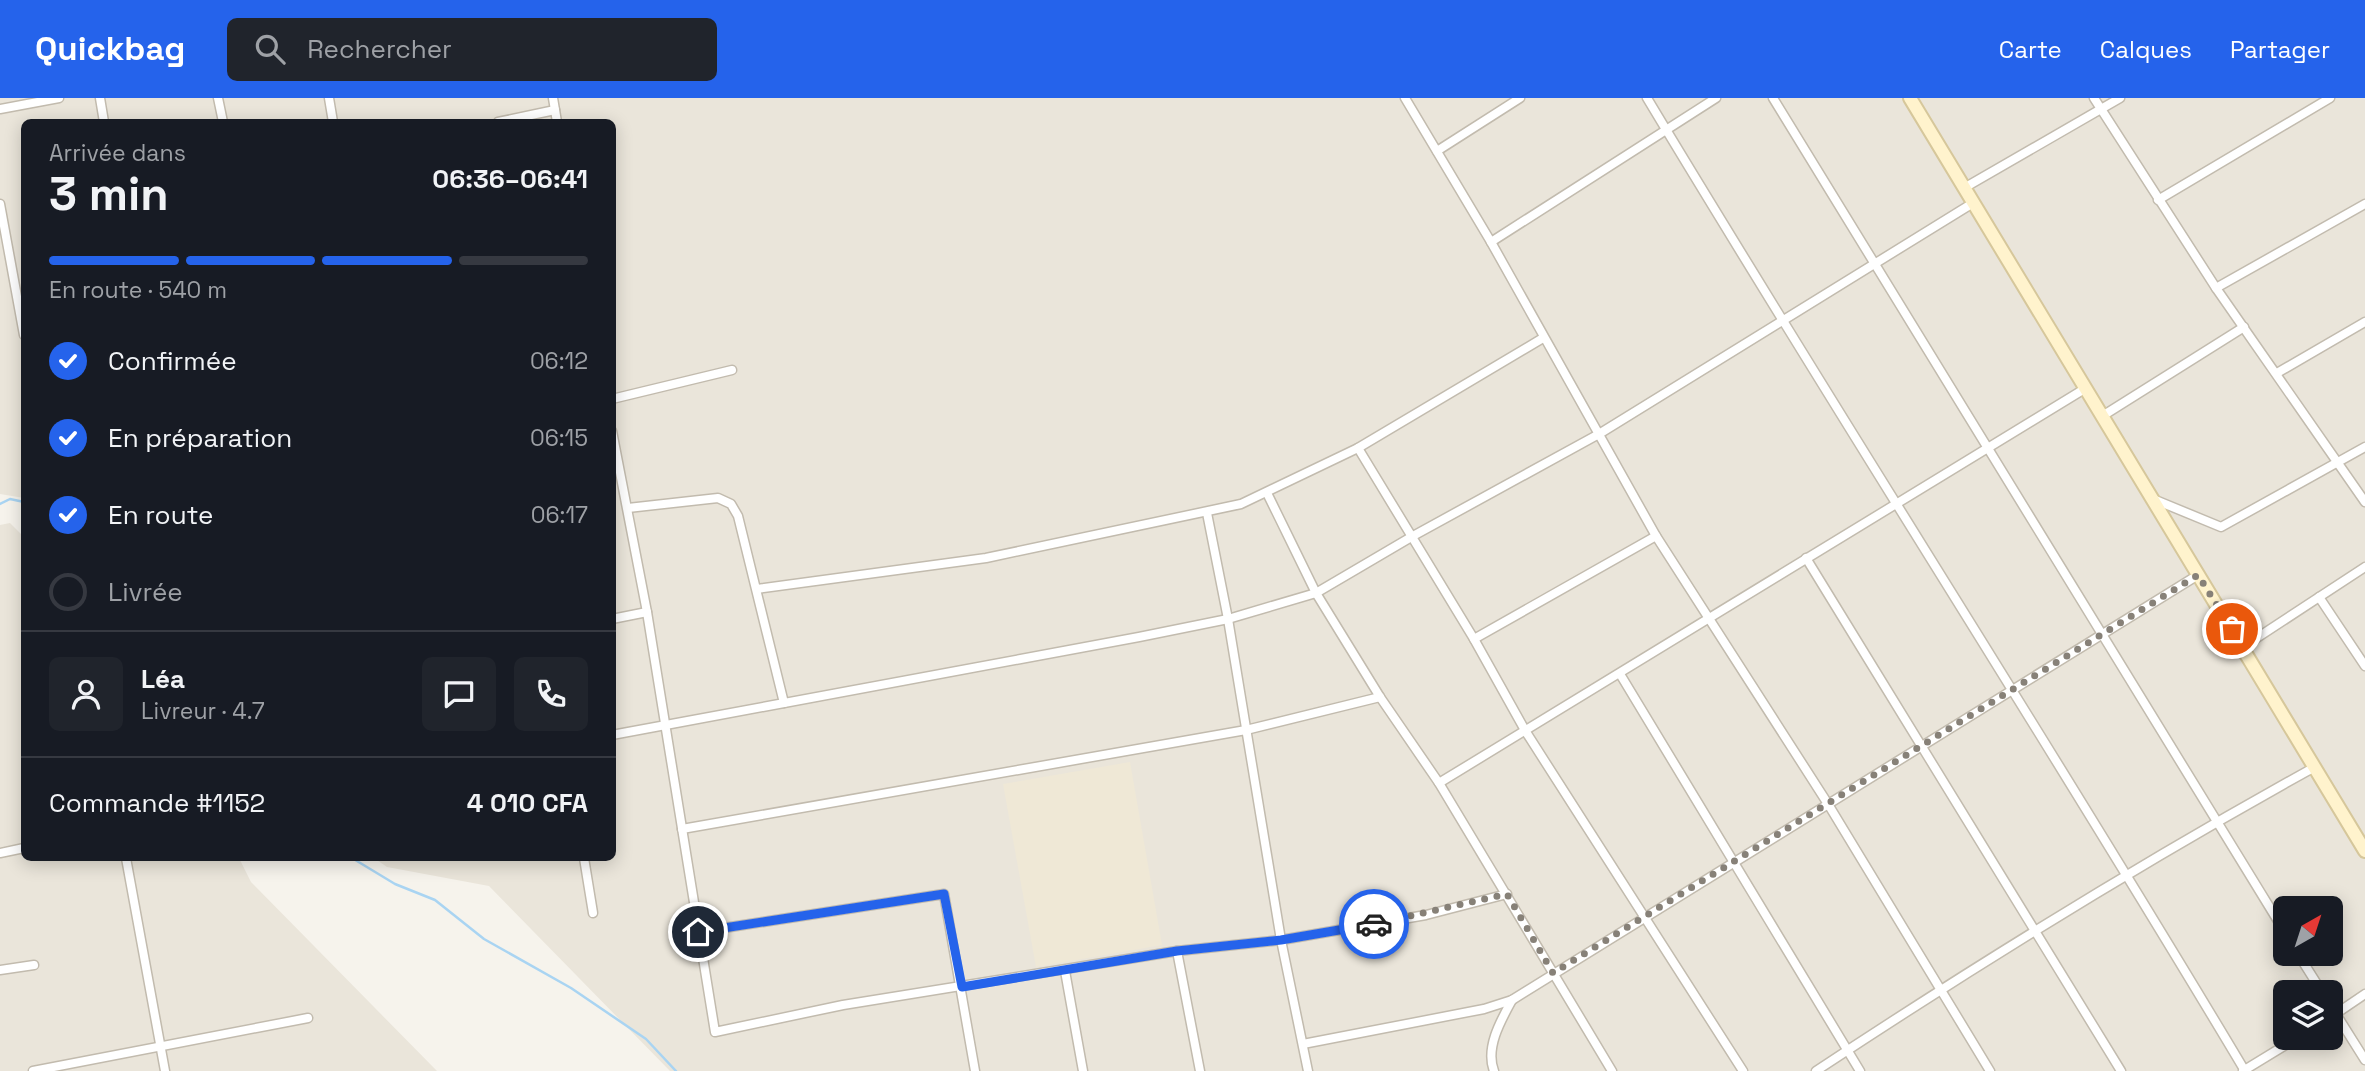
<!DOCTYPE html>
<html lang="fr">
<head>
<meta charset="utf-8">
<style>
	body { margin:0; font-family:"Space Grotesk",sans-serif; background:#20242c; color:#f1f3f6; height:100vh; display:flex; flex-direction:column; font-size:26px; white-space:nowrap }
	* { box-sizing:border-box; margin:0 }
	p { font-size:23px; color:#9ea1a6 }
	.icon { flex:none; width:38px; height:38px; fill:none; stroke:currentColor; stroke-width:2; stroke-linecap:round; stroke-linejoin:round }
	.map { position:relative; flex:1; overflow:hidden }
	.panel { position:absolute; left:21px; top:21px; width:595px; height:742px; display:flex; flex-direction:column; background:#171b24; border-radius:10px; box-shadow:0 4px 18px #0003 }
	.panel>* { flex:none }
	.needle { width:46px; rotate:39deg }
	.controls { position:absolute; left:2273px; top:798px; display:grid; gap:14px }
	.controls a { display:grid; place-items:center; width:70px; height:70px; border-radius:10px; background:#171b24; box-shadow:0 4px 18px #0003; font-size:35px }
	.pin { position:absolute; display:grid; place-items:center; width:60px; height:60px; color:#fff; margin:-30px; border:4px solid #fff; border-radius:50%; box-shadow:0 2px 7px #0007 }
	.courier { position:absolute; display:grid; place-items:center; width:70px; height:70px; margin:-35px; border:5px solid #2563eb; border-radius:50%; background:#fff; color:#222; box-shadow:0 2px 9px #0007 }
	.overview em { font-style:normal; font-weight:700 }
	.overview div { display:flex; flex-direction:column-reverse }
	.overview { display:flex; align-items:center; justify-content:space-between; height:119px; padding:0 28px }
	h1 { font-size:46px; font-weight:700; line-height:52px }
	.bar { display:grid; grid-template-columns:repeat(4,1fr); gap:10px 7px; align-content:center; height:84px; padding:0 28px }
	.bar i { height:9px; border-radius:5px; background:#363941 }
	.bar .selected { background:#2563eb }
	.bar p { grid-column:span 4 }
	.line { display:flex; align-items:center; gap:18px; padding:0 28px; border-top:2px solid #363941 }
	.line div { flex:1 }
	.round { display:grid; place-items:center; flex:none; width:74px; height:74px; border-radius:10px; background:#20242c }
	ol { padding:0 28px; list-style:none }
	li { display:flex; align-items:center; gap:21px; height:77px }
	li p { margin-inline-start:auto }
	li .icon { padding:7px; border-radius:50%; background:#2563eb; color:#fff; stroke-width:4 }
	li:last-child { color:#9ea1a6 }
	li i { width:38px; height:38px; border:4px solid #363941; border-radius:50% }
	header { display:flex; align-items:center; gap:42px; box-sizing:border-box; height:98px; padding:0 35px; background:#2563eb; color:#fff }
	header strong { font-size:33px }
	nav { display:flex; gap:38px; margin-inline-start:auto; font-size:24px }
	.search { width:490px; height:63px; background:#20242c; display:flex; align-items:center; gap:18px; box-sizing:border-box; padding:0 24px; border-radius:10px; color:#9ea1a6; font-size:26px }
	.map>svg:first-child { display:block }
	.residential { fill:#eae5da; fill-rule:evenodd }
	.education { fill:#efe8d6 }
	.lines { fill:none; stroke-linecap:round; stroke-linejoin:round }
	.stream { stroke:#a9d4f2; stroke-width:2.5 }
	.street-casing { stroke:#c2bbae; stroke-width:11 }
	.secondary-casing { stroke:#d6c79b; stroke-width:16 }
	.street { stroke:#fff; stroke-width:8 }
	.secondary { stroke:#fff3cd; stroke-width:12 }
	.done { stroke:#878178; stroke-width:7; stroke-dasharray:0 12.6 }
	.route { stroke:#2563eb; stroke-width:9 }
</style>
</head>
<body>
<header>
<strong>Quickbag</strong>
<div class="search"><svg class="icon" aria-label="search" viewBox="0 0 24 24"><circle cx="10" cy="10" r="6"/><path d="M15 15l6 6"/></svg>Rechercher</div>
<nav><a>Carte</a><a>Calques</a><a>Partager</a></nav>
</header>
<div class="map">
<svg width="2365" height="973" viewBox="0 0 2365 973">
	<rect width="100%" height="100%" fill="#f6f3ec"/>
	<g class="residential">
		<path d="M0,0H2365V973H670L489,788L387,769L374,760H612V24H24V400L0,396ZM2286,810H2331V856H2286ZM2286,894H2331V940H2286Z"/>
		<path d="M10,425L24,439V760H239L251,784L437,973H0V427Z"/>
	</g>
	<path class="education" d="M1130,664L1162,847L1036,869L1003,686Z"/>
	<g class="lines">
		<g class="stream">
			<path d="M0,406L10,401L24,404"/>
			<path d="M352,760L395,786L435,802L484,841L571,890L646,941L676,973"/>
		</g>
		<g class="street-casing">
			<g id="street">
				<path d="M100,0L104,24"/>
				<path d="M218,0L223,24"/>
				<path d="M329,0L333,24"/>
				<path d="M553,0L557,24"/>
				<path d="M1405,0L1491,144L1656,438L1828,706L1990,973"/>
				<path d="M1647,0C1843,326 2050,646 2245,973"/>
				<path d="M1773,0L2286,836"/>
				<path d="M2094,0L2216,190L2365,404"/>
				<path d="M0,11L59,0"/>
				<path d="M498,24L555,12"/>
				<path d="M1437,53L1520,0"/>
				<path d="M1964,90L2120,0"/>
				<path d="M2158,102L2330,0"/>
				<path d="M0,106L24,237"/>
				<path d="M1491,144L1716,0"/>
				<path d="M2216,190L2365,106"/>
				<path d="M2277,275L2365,224"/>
				<path d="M612,301L732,272"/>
				<path d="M2104,317L2244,229"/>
				<path d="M612,333L647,514L715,934L843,907L1177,853L1281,842L1426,817L1507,796"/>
				<path d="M1358,350L1474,541L1526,634L1743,973"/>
				<path d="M1267,395L1316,495L1380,599L1439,685L1612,973"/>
				<path d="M2153,401L2221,429L2365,349"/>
				<path d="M628,410L718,400L731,406L738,418L784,605"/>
				<path d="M1207,415L1228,521L1281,842L1308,973"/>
				<path d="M1806,460L2121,973"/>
				<path d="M757,491L986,460L1241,406L1358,350L1543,240"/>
				<path d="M2319,499L2365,568"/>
				<path d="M612,521L647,514"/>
				<path d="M1474,541L1656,438"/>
				<path d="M2243,549L2365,469"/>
				<path d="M1620,576L1860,973"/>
				<path d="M612,637L1139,539L1228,521L1316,495L1413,438L1599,336L1973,105"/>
				<path d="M1439,685L2086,290"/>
				<path d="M682,731L1246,632L1380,599"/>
				<path d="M0,755L24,750"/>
				<path d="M126,760L165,973"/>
				<path d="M584,760L593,815"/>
				<path d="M698,834L944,796L975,973"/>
				<path d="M1177,853L1200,973"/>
				<path d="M2298,856L2322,894"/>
				<path d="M0,872L34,867"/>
				<path d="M1065,873L1083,973"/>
				<path d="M2331,908L2365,962"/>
				<path d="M2334,917L2365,896"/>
				<path d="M1303,946L1484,911L1512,902L2198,477"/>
				<path d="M33,973L308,920"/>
				<path d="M1494,973C1485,950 1501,922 1512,902"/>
				<path d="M1816,973C1978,866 2143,764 2313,670"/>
				<path d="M2243,973L2297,940"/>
			</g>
		</g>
		<g class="secondary-casing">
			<path id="secondary" d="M1910,0L2365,753"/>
		</g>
		<use href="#street" class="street"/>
		<use href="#secondary" class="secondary"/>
	</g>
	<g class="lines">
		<path class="done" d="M1374,826L1507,796L1553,875L2198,477L2232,531"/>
		<path class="route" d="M698,834L944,796L962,889L1177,853L1281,842L1374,826"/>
	</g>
</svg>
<div class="controls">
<a><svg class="needle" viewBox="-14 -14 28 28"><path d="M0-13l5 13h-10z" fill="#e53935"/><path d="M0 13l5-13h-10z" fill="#9ea1a6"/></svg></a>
<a><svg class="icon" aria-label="layers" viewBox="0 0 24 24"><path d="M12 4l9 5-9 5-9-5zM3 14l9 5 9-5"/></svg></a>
</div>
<div class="pin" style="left:2232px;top:531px;background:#ea580c"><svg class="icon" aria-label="bag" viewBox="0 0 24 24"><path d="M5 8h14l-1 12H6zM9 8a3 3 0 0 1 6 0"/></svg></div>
<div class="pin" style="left:698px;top:834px;background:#1f2937"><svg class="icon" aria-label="home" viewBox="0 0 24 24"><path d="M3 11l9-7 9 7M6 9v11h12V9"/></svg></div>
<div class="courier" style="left:1374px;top:826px"><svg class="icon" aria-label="car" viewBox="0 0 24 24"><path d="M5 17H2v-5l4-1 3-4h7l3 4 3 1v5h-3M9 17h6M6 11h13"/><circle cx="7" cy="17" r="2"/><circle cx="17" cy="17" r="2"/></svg></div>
<section class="panel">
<div class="overview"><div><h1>3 min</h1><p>Arrivée dans</p></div><em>06:36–06:41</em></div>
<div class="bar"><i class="selected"></i><i class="selected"></i><i class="selected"></i><i></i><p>En route · 540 m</p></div>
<ol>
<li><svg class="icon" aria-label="check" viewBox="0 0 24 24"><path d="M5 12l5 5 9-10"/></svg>Confirmée<p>06:12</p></li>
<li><svg class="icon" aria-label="check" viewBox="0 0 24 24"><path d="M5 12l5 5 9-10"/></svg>En préparation<p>06:15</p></li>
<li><svg class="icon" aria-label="check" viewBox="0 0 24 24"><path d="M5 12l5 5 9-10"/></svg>En route<p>06:17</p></li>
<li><i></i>Livrée</li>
</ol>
<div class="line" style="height:126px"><a class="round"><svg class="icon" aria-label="person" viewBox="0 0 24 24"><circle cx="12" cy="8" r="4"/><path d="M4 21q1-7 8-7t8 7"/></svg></a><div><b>Léa</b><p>Livreur · 4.7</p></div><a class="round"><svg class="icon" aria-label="chat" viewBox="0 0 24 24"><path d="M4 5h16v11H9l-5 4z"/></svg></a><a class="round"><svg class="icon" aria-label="phone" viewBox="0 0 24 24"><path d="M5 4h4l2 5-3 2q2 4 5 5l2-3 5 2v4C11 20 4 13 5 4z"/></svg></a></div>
<div class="line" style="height:91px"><div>Commande #1152</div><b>4 010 CFA</b></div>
</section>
</div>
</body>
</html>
